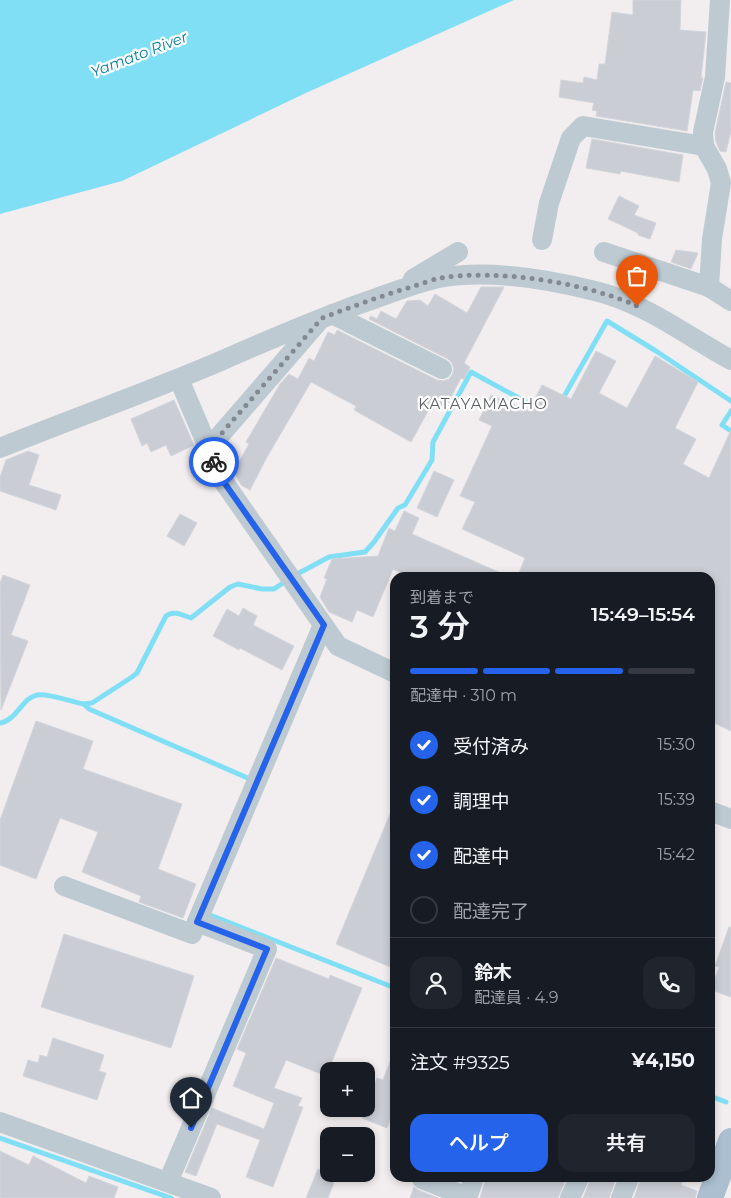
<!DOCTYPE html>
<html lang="ja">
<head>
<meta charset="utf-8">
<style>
	body { margin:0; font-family:Montserrat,"Noto Sans JP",sans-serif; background:#20242c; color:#f1f3f6; height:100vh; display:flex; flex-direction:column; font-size:19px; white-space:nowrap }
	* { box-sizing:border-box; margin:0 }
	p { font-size:16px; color:#9ea1a6 }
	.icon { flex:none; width:28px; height:28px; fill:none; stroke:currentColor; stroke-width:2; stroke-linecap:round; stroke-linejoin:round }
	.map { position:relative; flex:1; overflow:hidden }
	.side { position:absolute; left:390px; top:572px; width:325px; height:610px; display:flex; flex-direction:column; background:#171b24; border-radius:15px; box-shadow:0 2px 8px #0003 }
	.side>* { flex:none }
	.buttons { position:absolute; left:320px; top:1062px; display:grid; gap:10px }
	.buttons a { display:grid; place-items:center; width:55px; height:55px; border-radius:10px; background:#171b24; box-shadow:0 2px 8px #0003; font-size:25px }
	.pin { position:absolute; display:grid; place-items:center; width:42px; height:42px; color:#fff; margin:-51px -21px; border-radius:50% 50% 50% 0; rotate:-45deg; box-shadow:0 0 5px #0007 }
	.pin .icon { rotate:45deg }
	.courier { position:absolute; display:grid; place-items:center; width:50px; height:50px; margin:-25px; border:4px solid #2563eb; border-radius:50%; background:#fff; color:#222; box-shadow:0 1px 6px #0007 }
	.headline em { font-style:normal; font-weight:600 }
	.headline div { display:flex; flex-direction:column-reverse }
	.headline { display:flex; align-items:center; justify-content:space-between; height:85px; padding:0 20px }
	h1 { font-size:32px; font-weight:600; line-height:38px }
	.bar { display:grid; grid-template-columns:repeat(4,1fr); gap:8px 5px; align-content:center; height:60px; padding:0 20px }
	.bar i { height:6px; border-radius:4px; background:#363941 }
	.bar .active { background:#2563eb }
	.bar p { grid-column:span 4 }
	.line { display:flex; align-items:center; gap:12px; padding:0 20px; border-top:1px solid #363941 }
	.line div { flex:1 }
	.round { display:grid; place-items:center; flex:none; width:52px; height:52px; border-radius:15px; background:#20242c }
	ol { padding:0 20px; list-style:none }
	li { display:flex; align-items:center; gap:15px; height:55px }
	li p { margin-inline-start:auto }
	li .icon { padding:5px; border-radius:50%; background:#2563eb; color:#fff; stroke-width:4 }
	li:last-child { color:#9ea1a6 }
	li i { width:28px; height:28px; border:2px solid #363941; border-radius:50% }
	.primary-button { display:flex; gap:10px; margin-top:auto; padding:10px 20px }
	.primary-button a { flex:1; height:58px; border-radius:15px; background:#2563eb; color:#fff; font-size:20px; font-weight:600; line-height:58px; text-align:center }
	.primary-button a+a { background:#20242c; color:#f1f3f6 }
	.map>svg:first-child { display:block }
	.water { fill:#81dff5 }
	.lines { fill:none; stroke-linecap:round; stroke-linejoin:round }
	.stream { stroke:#81dff5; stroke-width:5 }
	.building { fill:#caced4; stroke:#d2d5db }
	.minor { stroke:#becad2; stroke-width:20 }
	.major { stroke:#abbfd1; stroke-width:26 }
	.done { stroke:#828991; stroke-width:5; stroke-dasharray:0 9 }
	.route { stroke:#2563eb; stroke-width:6 }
	.labels { text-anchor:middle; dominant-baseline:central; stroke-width:4.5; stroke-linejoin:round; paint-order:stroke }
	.water-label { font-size:15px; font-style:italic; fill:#03809d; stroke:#fff }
	.neighbourhood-label { font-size:15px; letter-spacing:1px; fill:#5b5f65; stroke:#fff }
</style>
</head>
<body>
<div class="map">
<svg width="731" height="1198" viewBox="0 0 731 1198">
	<rect width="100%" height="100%" fill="#f2eeef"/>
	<path class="water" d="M0,0H514L308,92L122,181L0,214Z"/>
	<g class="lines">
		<g class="stream">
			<path d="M562,400L607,321L656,351L731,401"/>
			<path d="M731,411L722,425L731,431"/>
			<path d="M299,573L329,557L365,552L374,542L398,508L405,505L432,460L433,442L471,372L537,408"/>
			<path d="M84,704L92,703L132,677L137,673L166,616C174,610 182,615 191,618L230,587L238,584L262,589H274L286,581"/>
			<path d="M0,723C17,720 22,698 37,695C48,693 72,702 84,704L89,709L250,779L249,782"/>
			<path d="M210,915L395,988"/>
			<path d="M710,1096L726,1102"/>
			<path d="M0,1138L171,1198"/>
		</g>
	</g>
	<g class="building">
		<path d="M633,0H681L680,30L706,32L701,78H703L700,91L693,90L687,131L596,116L597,111L592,110L594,103L559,97L561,80L583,83L584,77L597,80L599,64H605L612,12L633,15Z"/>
		<path d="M726,82L731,83V131L726,152L720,151L716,142L715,133Z"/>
		<path d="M592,139L683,155L679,182L621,171L620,174L586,168Z"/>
		<path d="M619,196L639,206L634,215L656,223L650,239L638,235V233L608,219Z"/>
		<path d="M676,250L698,253L691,269L671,262Z"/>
		<path d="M481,287H504L464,363L470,367L464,379L461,378L444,410L432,404L411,442L354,410L356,406L311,382L267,457L250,490L241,485L234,471L249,444L246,442L280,384L289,374L298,379L309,358L314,361L328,332L335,335L337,330L437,380L443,381L449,379L452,375L454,369L452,363L448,359L369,319L371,316L377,319L381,311L396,319L407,301L420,300L428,306L435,294L467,313Z"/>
		<path d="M596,351L616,361L599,393L627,408L655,356L698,382L675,428L696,439L683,464L709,478L731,430V731L710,721V578H517L525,558L462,529L475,502L460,496L492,426L479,420L491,395L529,411L542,385L571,399Z"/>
		<path d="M174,400L194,445L171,456L166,445L151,452L147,443L142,446L131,419Z"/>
		<path d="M28,451L39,455L29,485L61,495L56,510L0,491V477L6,460Z"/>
		<path d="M434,471L454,480L437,517L417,508Z"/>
		<path d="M404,511L419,518L412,534L512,578H412L393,569L373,617L357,610L352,622L329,612L320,597L327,579L324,578L332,559L378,556L389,528L395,531Z"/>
		<path d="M180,514L197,523L184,546L167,536Z"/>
		<path d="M3,575L30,585L11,635L28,641L1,710L0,583Z"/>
		<path d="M243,608L257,616L253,625L294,646L282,670L240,648L239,650L213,636L227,609L239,616Z"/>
		<path d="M36,721L93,741L83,769L182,804L158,869L196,884L183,918L139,902L141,896L82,872L98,832L60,818L36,879L0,865V820Z"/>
		<path d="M395,802V969L336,944Z"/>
		<path d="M729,927H731V997L711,990L719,967L715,966Z"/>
		<path d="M64,934L194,976L171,1048L41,1007Z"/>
		<path d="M276,958L329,979L330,975L362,988L326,1076L286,1060L274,1088L302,1098L298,1106L303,1107L273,1187L246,1177L260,1140L217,1124L196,1176L185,1172L212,1108L264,1129L274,1103L233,1086L246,1053L237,1049Z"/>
		<path d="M53,1038L104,1055L99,1071L106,1073L97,1100L23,1076L28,1060L38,1063L40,1055L47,1057Z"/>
		<path d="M394,1051L395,1108L387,1128L362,1118L377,1078L383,1080Z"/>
		<path d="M0,1151L29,1165L33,1156L86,1183L89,1176L118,1187L114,1198H0Z"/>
		<path d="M318,1169L336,1177L328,1198H306Z"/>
		<path d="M486,1178H556L565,1181L558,1198H480Z"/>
		<path d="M591,1178H616L609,1198H583Z"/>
		<path d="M641,1178H684L681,1185L697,1191L695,1198H634Z"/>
		<path d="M414,1187L418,1190L438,1198H410Z"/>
	</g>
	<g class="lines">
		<g class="minor">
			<path d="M720,0L715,77L703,132L704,146L717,169L721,183L712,239L709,287L731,301"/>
			<path d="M542,240L549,203L571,138L583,126L704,146"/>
			<path d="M604,252L709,287"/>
			<path d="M413,279L458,252"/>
			<path d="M332,314L442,369"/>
			<path d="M179,379L221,478L338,646L395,673"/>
			<path d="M0,448C72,419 145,393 216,363C266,341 317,319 368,301C391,293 416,283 439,278C488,269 547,279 595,291C645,303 687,336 731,360"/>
			<path d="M208,449L319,321"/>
			<path d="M710,811L731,819"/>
			<path d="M64,886L192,934L197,922L267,949L168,1182"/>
			<path d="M197,922L323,625"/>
			<path d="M0,1122L211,1198"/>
			<path d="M422,1179L467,1197"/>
			<path d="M467,1198L474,1178"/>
			<path d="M570,1198L579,1178"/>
			<path d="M621,1198L629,1178"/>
		</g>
		<path class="major" d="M710,1198L731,1141"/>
	</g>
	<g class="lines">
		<path class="done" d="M214,462L208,449L322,318C351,307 381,296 411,287C421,284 431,280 440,278C499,269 583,282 637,306"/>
		<path class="route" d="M191,1128L267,949L197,922L324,625L221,478L214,462"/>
	</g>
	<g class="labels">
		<g class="water-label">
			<text transform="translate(139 54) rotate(-21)">Yamato River</text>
		</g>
		<g class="neighbourhood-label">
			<text x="483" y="403">KATAYAMACHO</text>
		</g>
	</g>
</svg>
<div class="buttons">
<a>+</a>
<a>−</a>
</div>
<div class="pin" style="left:637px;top:306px;background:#ea580c"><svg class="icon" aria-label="bag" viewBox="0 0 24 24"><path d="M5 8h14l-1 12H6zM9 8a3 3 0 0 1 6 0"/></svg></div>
<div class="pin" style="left:191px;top:1128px;background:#1f2937"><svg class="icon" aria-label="home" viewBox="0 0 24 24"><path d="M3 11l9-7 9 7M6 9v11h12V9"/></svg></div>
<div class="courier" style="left:214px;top:462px"><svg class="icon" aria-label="bike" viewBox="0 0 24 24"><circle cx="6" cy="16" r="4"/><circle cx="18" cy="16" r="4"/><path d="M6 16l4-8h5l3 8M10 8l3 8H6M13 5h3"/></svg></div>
<section class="side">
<div class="headline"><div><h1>3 分</h1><p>到着まで</p></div><em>15:49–15:54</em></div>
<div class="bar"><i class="active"></i><i class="active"></i><i class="active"></i><i></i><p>配達中 · 310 m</p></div>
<ol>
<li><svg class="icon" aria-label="check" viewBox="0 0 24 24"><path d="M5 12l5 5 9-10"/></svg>受付済み<p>15:30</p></li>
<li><svg class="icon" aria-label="check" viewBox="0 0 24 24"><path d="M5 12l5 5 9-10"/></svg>調理中<p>15:39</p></li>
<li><svg class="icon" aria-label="check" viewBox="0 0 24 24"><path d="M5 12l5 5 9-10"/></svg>配達中<p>15:42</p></li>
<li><i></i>配達完了</li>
</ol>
<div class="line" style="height:90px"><a class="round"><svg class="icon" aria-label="person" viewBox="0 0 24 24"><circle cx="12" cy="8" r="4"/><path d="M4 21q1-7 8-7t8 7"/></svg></a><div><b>鈴木</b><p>配達員 · 4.9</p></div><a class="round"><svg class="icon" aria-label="phone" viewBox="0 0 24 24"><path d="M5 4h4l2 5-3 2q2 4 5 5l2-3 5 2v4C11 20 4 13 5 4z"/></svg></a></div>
<div class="line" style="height:65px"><div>注文 #9325</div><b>¥4,150</b></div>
<div class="primary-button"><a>ヘルプ</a><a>共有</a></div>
</section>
</div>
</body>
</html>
